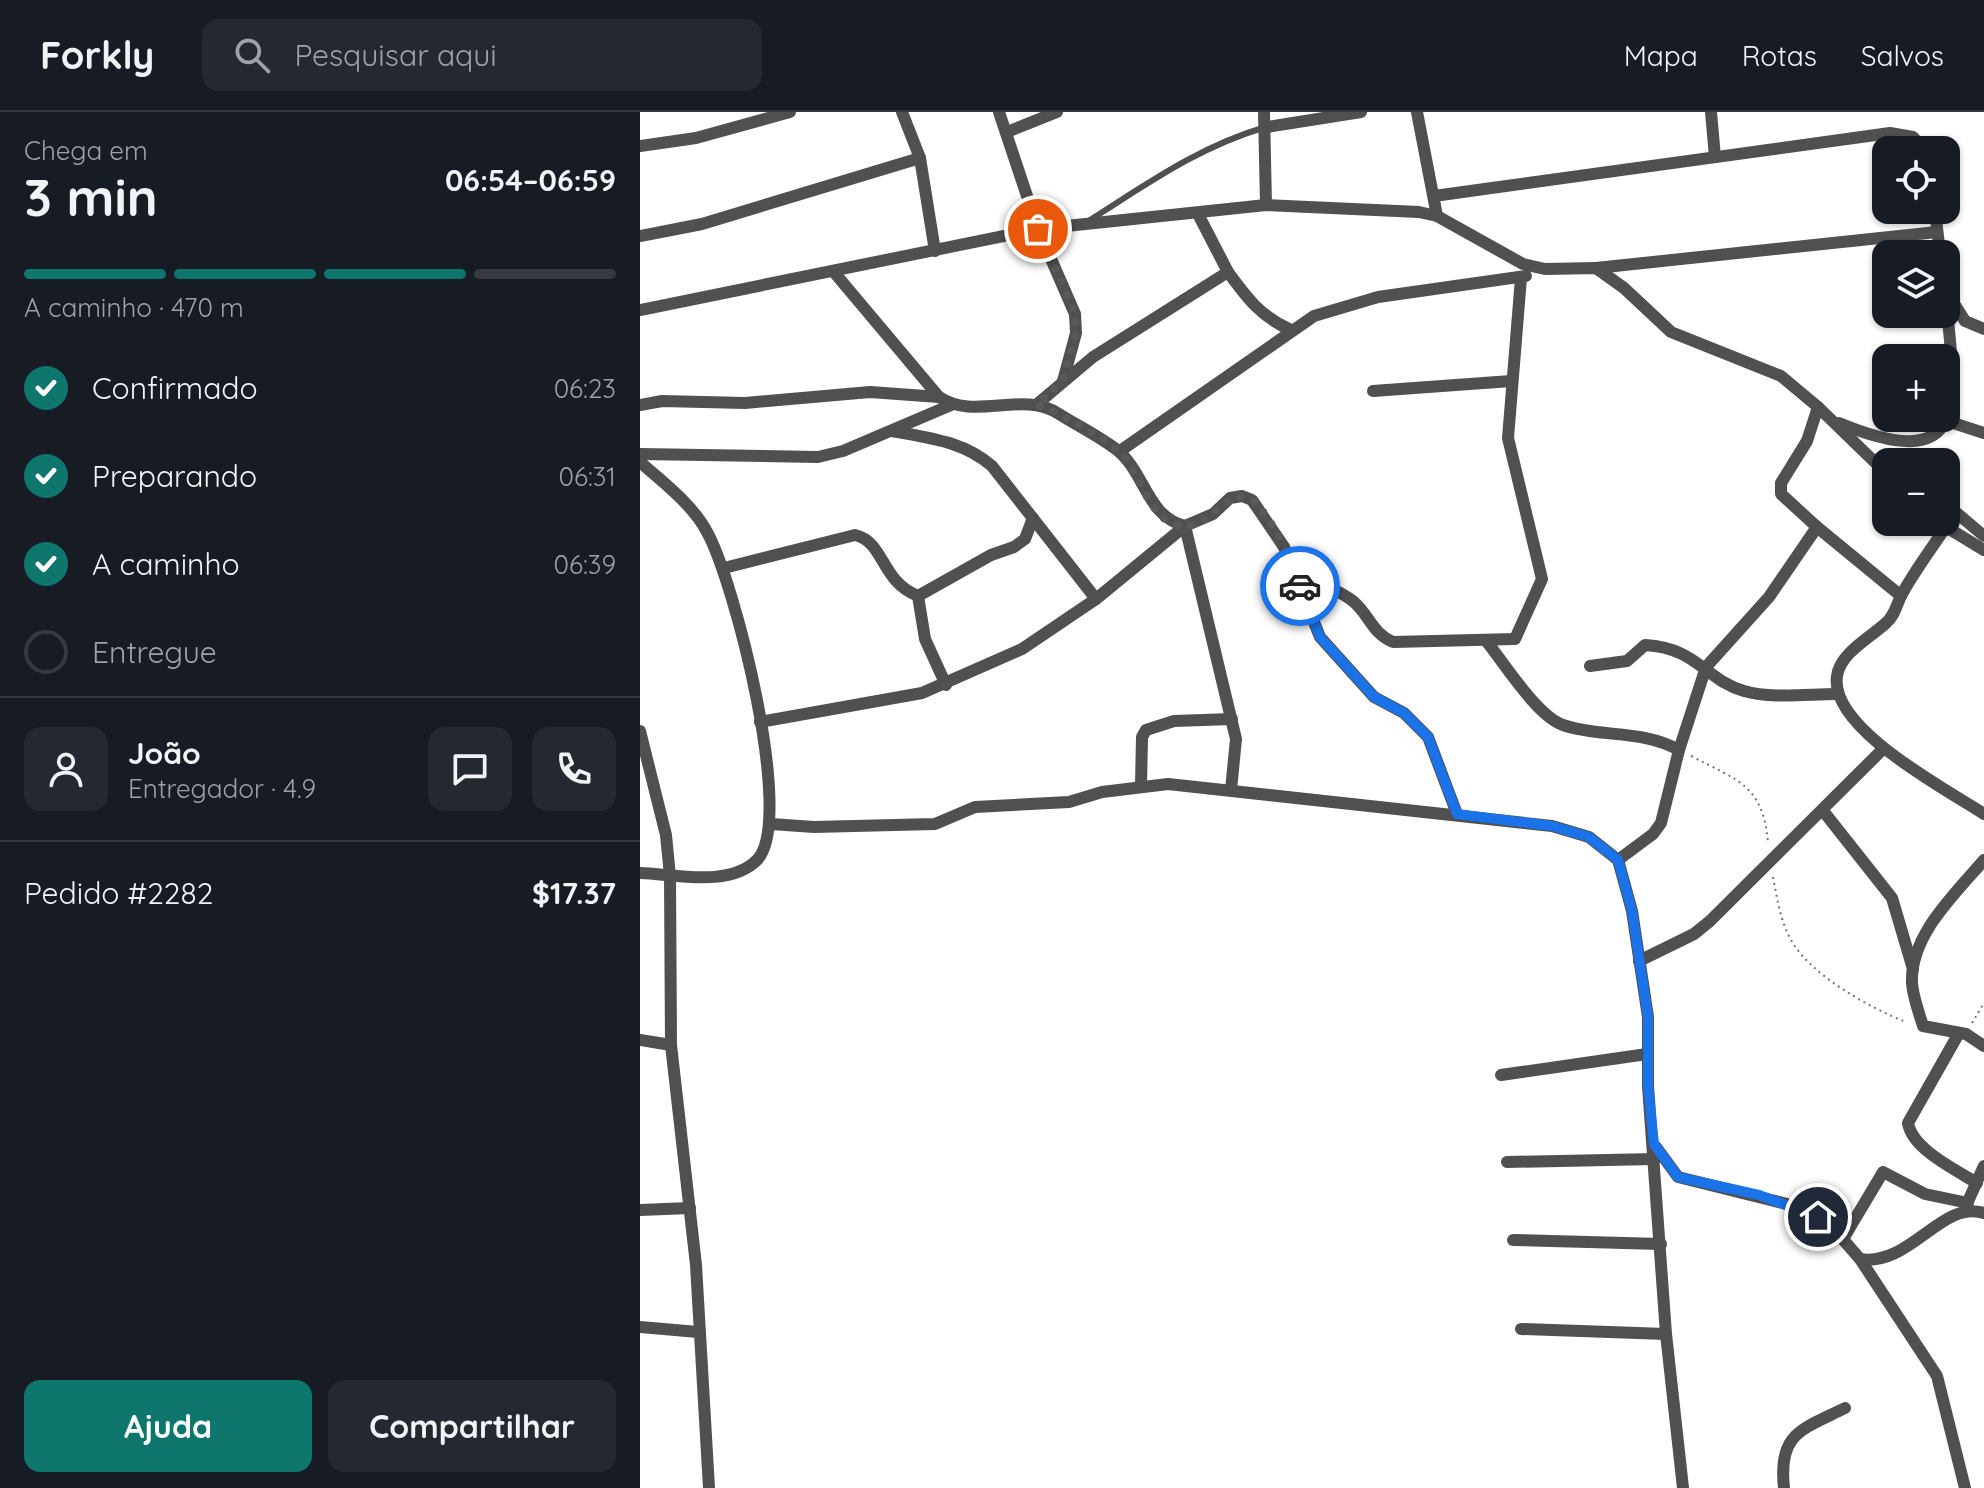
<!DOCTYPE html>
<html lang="pt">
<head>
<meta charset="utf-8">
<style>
	body { margin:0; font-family:Quicksand,sans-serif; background:#242831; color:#f1f3f6; height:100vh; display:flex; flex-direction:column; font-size:30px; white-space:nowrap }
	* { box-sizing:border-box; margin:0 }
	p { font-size:26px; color:#9ea1a6 }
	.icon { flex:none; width:44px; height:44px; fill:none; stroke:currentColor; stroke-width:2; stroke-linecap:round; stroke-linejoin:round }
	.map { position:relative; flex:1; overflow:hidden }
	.panel { display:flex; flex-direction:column; background:#171b24; width:640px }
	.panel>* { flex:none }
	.buttons { position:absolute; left:1232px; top:24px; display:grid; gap:16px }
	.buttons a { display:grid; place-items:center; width:88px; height:88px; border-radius:16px; background:#171b24; box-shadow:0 2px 6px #0004; font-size:40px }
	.pin { position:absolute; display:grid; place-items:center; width:68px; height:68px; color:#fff; margin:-34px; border:4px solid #fff; border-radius:50%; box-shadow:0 2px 8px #0007 }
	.courier { position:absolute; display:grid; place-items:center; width:80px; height:80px; margin:-40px; border:6px solid #1a73e8; border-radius:50%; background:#fff; color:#222; box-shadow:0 2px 10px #0007 }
	.headline em { font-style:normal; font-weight:700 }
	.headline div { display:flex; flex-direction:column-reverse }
	.headline { display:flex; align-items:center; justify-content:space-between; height:136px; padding:0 24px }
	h1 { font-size:52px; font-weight:700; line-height:60px }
	.bar { display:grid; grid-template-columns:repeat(4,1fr); gap:12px 8px; align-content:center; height:96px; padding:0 24px }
	.bar i { height:10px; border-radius:6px; background:#363941 }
	.bar .active { background:#0f766e }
	.bar p { grid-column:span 4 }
	.line { display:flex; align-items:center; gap:20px; padding:0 24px; border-top:2px solid #363941 }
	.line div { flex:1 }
	.round { display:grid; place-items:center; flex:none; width:84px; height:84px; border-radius:16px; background:#242831 }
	ol { padding:0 24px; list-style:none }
	li { display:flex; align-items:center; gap:24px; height:88px }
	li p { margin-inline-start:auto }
	li .icon { padding:8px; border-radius:50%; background:#0f766e; color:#fff; stroke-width:4 }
	li:last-child { color:#9ea1a6 }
	li i { width:44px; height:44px; border:4px solid #363941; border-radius:50% }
	.action { display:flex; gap:16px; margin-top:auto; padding:16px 24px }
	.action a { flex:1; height:92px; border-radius:16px; background:#0f766e; color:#fff; font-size:32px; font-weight:700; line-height:92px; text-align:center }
	.action a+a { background:#242831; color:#f1f3f6 }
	header { display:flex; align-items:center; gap:48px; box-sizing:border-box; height:112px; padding:0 40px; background:#171b24; border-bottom:2px solid #363941 }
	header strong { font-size:38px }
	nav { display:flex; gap:44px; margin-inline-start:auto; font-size:28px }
	.search { width:560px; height:72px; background:#242831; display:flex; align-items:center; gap:20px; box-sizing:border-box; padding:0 28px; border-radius:16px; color:#9ea1a6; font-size:30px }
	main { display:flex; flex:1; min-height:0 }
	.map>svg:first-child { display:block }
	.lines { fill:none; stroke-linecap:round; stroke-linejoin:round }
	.path { stroke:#727272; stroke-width:2; stroke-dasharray:2 4; stroke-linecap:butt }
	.lane { stroke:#505050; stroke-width:6 }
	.street { stroke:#505050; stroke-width:12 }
	.done { stroke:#595959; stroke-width:8; stroke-dasharray:0 14.4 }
	.route { stroke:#1a73e8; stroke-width:10 }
</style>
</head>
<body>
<header>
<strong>Forkly</strong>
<div class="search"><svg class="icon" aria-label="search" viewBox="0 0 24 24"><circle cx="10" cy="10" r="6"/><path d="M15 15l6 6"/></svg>Pesquisar aqui</div>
<nav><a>Mapa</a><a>Rotas</a><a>Salvos</a></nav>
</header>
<main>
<section class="panel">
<div class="headline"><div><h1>3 min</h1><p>Chega em</p></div><em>06:54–06:59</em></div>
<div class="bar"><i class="active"></i><i class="active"></i><i class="active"></i><i></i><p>A caminho · 470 m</p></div>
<ol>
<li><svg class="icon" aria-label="check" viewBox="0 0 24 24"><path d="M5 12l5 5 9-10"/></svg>Confirmado<p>06:23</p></li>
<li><svg class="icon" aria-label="check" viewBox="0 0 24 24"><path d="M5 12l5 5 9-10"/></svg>Preparando<p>06:31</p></li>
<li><svg class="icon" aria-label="check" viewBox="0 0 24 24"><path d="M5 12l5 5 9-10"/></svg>A caminho<p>06:39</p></li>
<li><i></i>Entregue</li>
</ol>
<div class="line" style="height:144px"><a class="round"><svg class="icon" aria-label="person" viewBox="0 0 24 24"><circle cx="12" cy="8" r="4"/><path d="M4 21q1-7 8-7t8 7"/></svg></a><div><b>João</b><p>Entregador · 4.9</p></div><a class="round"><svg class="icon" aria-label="chat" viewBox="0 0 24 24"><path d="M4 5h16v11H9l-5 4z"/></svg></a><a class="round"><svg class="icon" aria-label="phone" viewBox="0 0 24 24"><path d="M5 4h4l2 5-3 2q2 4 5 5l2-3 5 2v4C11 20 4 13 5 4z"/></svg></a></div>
<div class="line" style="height:104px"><div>Pedido #2282</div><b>$17.37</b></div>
<div class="action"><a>Ajuda</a><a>Compartilhar</a></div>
</section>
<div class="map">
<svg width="1344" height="1376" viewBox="0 0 1344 1376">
	<rect width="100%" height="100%" fill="#fff"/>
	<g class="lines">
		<g class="path">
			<path d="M1051,644C1099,669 1123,673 1128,731"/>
			<path d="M1133,765C1137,786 1140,807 1150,826C1168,862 1230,896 1266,910"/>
			<path d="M1332,911L1344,891"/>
		</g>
		<path class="lane" d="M450,108C507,72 560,34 626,15"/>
		<g class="street">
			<path d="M262,0L280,46L295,139"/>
			<path d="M359,0L398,117L435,202L436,221L423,269"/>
			<path d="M624,0L626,93"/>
			<path d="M777,0L797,104"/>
			<path d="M1071,0L1075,45"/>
			<path d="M627,15L721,0"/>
			<path d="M367,20L417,0"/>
			<path d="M0,34L56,26L150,0"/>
			<path d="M794,84L1250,21L1273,25L1285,38"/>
			<path d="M1295,98L1300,142"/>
			<path d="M0,124L62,112L280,46"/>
			<path d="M956,156L1297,120"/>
			<path d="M193,159L299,285C335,309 382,278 419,302C438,314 459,324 477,338C505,360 507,405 545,414"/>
			<path d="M588,160C607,186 621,205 651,218"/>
			<path d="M1306,179L1325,209L1344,217"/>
			<path d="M0,198L398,117L626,93L779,100L797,104L883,152L905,157L956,156L984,176L1031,220L1141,264L1178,295L1246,361"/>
			<path d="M733,279L871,269"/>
			<path d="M0,293L22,289L105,291L230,280L299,285"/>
			<path d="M396,293L453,245L588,160L558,102"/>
			<path d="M1307,309L1344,321"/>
			<path d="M1199,311C1332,366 1316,288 1306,189"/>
			<path d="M252,319C289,326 323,329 352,354L456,487"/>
			<path d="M480,339L674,204L738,185L886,164"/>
			<path d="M0,342L178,345L203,339L311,293"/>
			<path d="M0,350C23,370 53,393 67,420C94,468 156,708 117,748C89,776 35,762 0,761"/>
			<path d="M1306,392L1344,424"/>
			<path d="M1298,410L1344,438"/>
			<path d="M545,414L596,627L591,678"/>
			<path d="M1177,415L1261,484"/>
			<path d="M1305,416C1290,439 1273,461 1261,484C1256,494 1255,503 1246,511C1231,525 1200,541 1197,564C1189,616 1306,677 1344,702"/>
			<path d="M84,456L215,423C245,430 240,469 278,484L351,443L374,435L385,427L393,406"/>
			<path d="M657,463C676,471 698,477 714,490C729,503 733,522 753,530L875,527L902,467L868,326L881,166"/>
			<path d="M278,484L285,527L306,573"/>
			<path d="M847,530C864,551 897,604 923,613C961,626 1001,617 1039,638"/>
			<path d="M950,554L987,549L1005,533C1058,536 1065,568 1104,579C1132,587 1168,582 1197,582"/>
			<path d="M120,610L282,581L382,537L456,487L545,414L573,402L590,386L602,384L612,388L644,435L680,525L734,585L764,601L788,625L817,702"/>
			<path d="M0,619L26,723L30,764L31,933L56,1153L69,1376"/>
			<path d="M501,673L502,625L506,618L534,609L592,607"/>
			<path d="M1184,700L1252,786L1273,857"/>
			<path d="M131,712L174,715L295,712L335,695L429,690L462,680L528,672L912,714L949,725L978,748L992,799L1008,905V974L1026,1222L1043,1376"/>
			<path d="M978,748L1013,722L1021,711L1039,638L1066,555L1129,485L1177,415L1141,382V371L1167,329L1178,295"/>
			<path d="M1344,748C1315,782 1270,823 1272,871C1273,885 1279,901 1283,914L1326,922L1344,934"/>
			<path d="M999,849L1054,822L1070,809L1243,637"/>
			<path d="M1319,921L1268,1011C1272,1037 1316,1058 1337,1071"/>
			<path d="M0,928L31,933"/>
			<path d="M861,963L1007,942"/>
			<path d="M1016,1035L1038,1065L1155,1094L1193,1116L1220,1147L1297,1264L1325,1376"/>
			<path d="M867,1050L1015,1047"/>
			<path d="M1325,1096L1344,1054"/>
			<path d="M0,1098L50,1096"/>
			<path d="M1203,1127L1243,1060L1285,1082L1328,1091"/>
			<path d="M873,1128L1021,1132"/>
			<path d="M1220,1147C1270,1155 1302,1087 1344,1101"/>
			<path d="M0,1215L58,1220"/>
			<path d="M881,1217L1026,1222"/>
			<path d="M1144,1376C1138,1321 1161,1318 1205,1296"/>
		</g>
	</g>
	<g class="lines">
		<path class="done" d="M398,117L435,202L436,221L422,270L396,293C415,298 468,327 481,341C498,360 508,399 531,411C564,428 590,368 613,389C632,406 653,449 660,474"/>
		<path class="route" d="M660,474L680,525L734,585L764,601L788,625L817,702L912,714L949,725L978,748L992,799L1008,905V974L1014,1032L1038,1065L1119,1083L1178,1105"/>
	</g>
</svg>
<div class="buttons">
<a><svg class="icon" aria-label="locate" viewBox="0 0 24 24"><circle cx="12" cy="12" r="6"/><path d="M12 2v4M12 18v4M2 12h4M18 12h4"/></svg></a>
<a><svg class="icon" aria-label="layers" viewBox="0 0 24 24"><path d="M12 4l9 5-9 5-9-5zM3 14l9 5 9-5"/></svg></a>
<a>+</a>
<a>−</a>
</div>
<div class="pin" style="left:398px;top:117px;background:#ea580c"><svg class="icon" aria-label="bag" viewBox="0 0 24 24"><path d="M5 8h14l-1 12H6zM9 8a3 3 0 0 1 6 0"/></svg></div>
<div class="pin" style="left:1178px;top:1105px;background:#1f2937"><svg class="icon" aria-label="home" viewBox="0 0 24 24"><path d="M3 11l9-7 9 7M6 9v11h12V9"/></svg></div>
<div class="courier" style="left:660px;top:474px"><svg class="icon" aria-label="car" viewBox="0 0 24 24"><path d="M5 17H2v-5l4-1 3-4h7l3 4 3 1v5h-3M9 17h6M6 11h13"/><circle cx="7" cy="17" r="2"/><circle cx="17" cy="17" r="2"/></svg></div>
</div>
</main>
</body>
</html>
